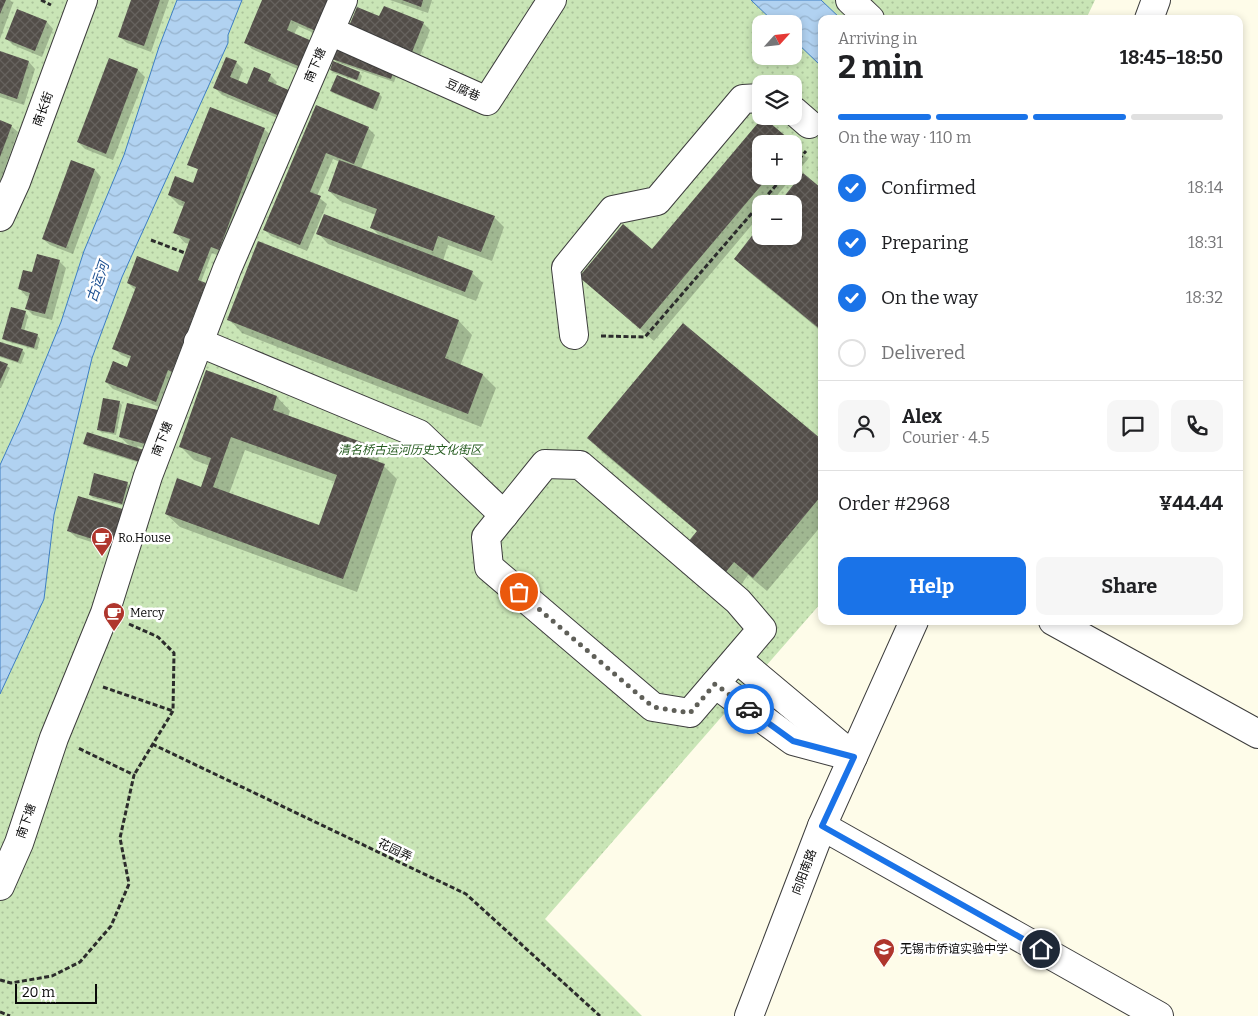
<!DOCTYPE html>
<html lang="en">
<head>
<meta charset="utf-8">
<style>
	body { margin:0; font-family:Bitter,"Noto Sans SC",serif; background:#f6f6f6; color:#202124; height:100vh; display:flex; flex-direction:column; font-size:19px; white-space:nowrap }
	* { box-sizing:border-box; margin:0 }
	p { font-size:16px; color:#757577 }
	.icon { flex:none; width:28px; height:28px; fill:none; stroke:currentColor; stroke-width:2; stroke-linecap:round; stroke-linejoin:round }
	.map { position:relative; flex:1; overflow:hidden }
	.sheet { position:absolute; left:818px; top:15px; width:425px; height:610px; display:flex; flex-direction:column; background:#fff; border-radius:10px; box-shadow:0 2px 8px #0003 }
	.sheet>* { flex:none }
	.needle { width:32px; rotate:63deg }
	.fabs { position:absolute; left:752px; top:15px; display:grid; gap:10px }
	.fabs a { display:grid; place-items:center; width:50px; height:50px; border-radius:10px; background:#fff; box-shadow:0 2px 8px #0003; font-size:25px }
	.scale { position:absolute; left:15px; bottom:12px; width:82px; box-sizing:border-box; padding-left:5px; border:2px solid #0a0a0a; border-top:0; font-size:14px; line-height:18px; white-space:nowrap; color:#0a0a0a; -webkit-text-stroke:4px #fff; paint-order:stroke }
	.pin { position:absolute; display:grid; place-items:center; width:42px; height:42px; color:#fff; margin:-21px; border:2px solid #fff; border-radius:50%; box-shadow:0 1px 5px #0007 }
	.courier { position:absolute; display:grid; place-items:center; width:50px; height:50px; margin:-25px; border:4px solid #1a73e8; border-radius:50%; background:#fff; color:#222; box-shadow:0 1px 6px #0007 }
	.summary em { font-style:normal; font-weight:700 }
	.summary div { display:flex; flex-direction:column-reverse }
	.summary { display:flex; align-items:center; justify-content:space-between; height:85px; padding:0 20px }
	h1 { font-size:32px; font-weight:700; line-height:38px }
	.bar { display:grid; grid-template-columns:repeat(4,1fr); gap:8px 5px; align-content:center; height:60px; padding:0 20px }
	.bar i { height:6px; border-radius:4px; background:#e0e0e0 }
	.bar .selected { background:#1a73e8 }
	.bar p { grid-column:span 4 }
	.line { display:flex; align-items:center; gap:12px; padding:0 20px; border-top:1px solid #e0e0e0 }
	.line div { flex:1 }
	.round { display:grid; place-items:center; flex:none; width:52px; height:52px; border-radius:10px; background:#f6f6f6 }
	ol { padding:0 20px; list-style:none }
	li { display:flex; align-items:center; gap:15px; height:55px }
	li p { margin-inline-start:auto }
	li .icon { padding:5px; border-radius:50%; background:#1a73e8; color:#fff; stroke-width:4 }
	li:last-child { color:#757577 }
	li i { width:28px; height:28px; border:2px solid #e0e0e0; border-radius:50% }
	.cta { display:flex; gap:10px; margin-top:auto; padding:10px 20px }
	.cta a { flex:1; height:58px; border-radius:10px; background:#1a73e8; color:#fff; font-size:20px; font-weight:700; line-height:58px; text-align:center }
	.cta a+a { background:#f6f6f6; color:#202124 }
	.map>svg:first-child { display:block }
	.park { fill:url(#park-dots); fill-rule:evenodd }
	.water { fill:url(#water-waves); stroke:#3e7ec3 }
	.shadow { fill:#0003; fill-rule:evenodd }
	.building { fill:url(#building-cross-hatch); fill-rule:evenodd }
	.lines { fill:none; stroke-linecap:round; stroke-linejoin:round }
	.minor-casing { stroke:#3d3d3d; stroke-width:30 }
	.path { stroke:#2c2c2c; stroke-width:3; stroke-dasharray:5 2.5; stroke-linecap:butt }
	.minor { stroke:#fff; stroke-width:28 }
	.done { stroke:#5f5f58; stroke-width:5; stroke-dasharray:0 9 }
	.route { stroke:#1a73e8; stroke-width:6 }
	.labels { text-anchor:middle; dominant-baseline:central; stroke-width:5; stroke-linejoin:round; paint-order:stroke }
	.street-label { font-size:12px; fill:#0a0a0a; stroke:#fff }
	.park-label { font-size:12px; font-style:italic; fill:#265c20; stroke:#fff }
	.poi-label { font-size:12px; fill:#0a0a0a; stroke:#fff; text-anchor:start }
	.water-label { font-size:14px; font-style:italic; fill:#1e5192; stroke:#fff }
</style>
</head>
<body>
<div class="map">
<svg width="1258" height="1016" viewBox="0 0 1258 1016">
	<defs>
		<pattern id="park-dots" width="8" height="8" patternUnits="userSpaceOnUse" patternTransform="scale(1.25)"><rect width="8" height="8" fill="#c9e5b6"/><path d="M2 2h.1M6 6h.1" fill="none" stroke="#abc39b" stroke-width="1.8" stroke-linecap="round"/></pattern>
		<pattern id="water-waves" width="16" height="10" patternUnits="userSpaceOnUse" patternTransform="scale(1.25)"><rect width="16" height="10" fill="#b1d2f1"/><path d="M0 5q4-4 8 0t8 0" fill="none" stroke="#97b3cd"/></pattern>
		<pattern id="building-cross-hatch" width="8" height="8" patternUnits="userSpaceOnUse" patternTransform="scale(1.25)"><rect width="8" height="8" fill="#524d48"/><path d="M0 0l8 8M0 8l8-8" fill="none" stroke="#66625e"/></pattern>
	</defs>
	<rect width="100%" height="100%" fill="#fefce9"/>
	<path class="park" d="M0,0H1095L1086,19H821V603L545,919L642,1016H0ZM761,24H794V56H761ZM761,84H794V116H761ZM761,144H794V176H761ZM761,204H794V236H761Z"/>
	<g class="water">
		<path d="M177,0H242L228,35V43L122,277L92,358L54,515L44,599L0,694V465L22,417L61,322L84,251L124,155L159,47Z"/>
		<path d="M751,0H821L841,19H821V66L794,40V24H776Z"/>
	</g>
	<g class="shadow">
		<path d="M0,0H10L13,3L0,39Z"/>
		<path d="M132,0H169L151,52L127,43L120,37Z"/>
		<path d="M263,0H341L325,38L298,26L294,35L309,74L252,49L245,42Z"/>
		<path d="M390,0H432L428,13Z"/>
		<path d="M18,11L47,22L53,29L42,57L13,45L6,38Z"/>
		<path d="M380,18L423,23L430,30L419,58L357,33Z"/>
		<path d="M0,52L29,62L35,69L24,105L0,97Z"/>
		<path d="M110,59L138,70L145,77L113,160L85,149L78,142Z"/>
		<path d="M333,59L398,71L394,82L339,63V64Z"/>
		<path d="M236,62L243,69L238,82L248,86L270,75L277,82L275,86L289,123L222,95L215,88Z"/>
		<path d="M331,70L359,73L362,76L360,82L334,73Z"/>
		<path d="M332,91L379,94L382,97L377,111L335,94Z"/>
		<path d="M316,106L368,128L375,135L361,169L494,217L504,227L492,261L448,245L443,261L472,273L483,283L476,301L328,244L318,233L381,237L372,228L376,215L340,201L329,191L340,162L333,159L317,196L327,204L307,251L271,236L265,230Z"/>
		<path d="M210,108L265,130L272,136L229,260L212,253L201,282L206,284L213,291L162,408L113,389L106,382L128,368L131,359L121,355L114,348L135,290L128,283L179,274L190,244L185,243L175,232L185,207L179,205L169,195L193,185L199,170L189,164Z"/>
		<path d="M0,122L11,126L18,132L0,182Z"/>
		<path d="M761,144V176H793L770,204H761V214L654,341L580,277L653,251Z"/>
		<path d="M794,145L808,159L794,176Z"/>
		<path d="M821,165V174L817,170Z"/>
		<path d="M95,170L101,177L73,254L50,245L43,239Z"/>
		<path d="M803,174L821,189V331L749,272L735,259L761,226V236H794V204Z"/>
		<path d="M258,243L459,321L472,335L460,366L483,375L496,388L481,427L242,333L229,319Z"/>
		<path d="M59,261L66,268L52,320L33,315L26,308L30,297L26,296L20,289L33,274Z"/>
		<path d="M25,312L28,316L24,332L37,335L40,339L37,350L6,341L3,338Z"/>
		<path d="M683,325L821,440V526L767,591L748,575L740,586L703,555L698,532L602,452L589,438Z"/>
		<path d="M0,343L22,350L25,353L21,364L0,357Z"/>
		<path d="M0,362L10,368L1,388H0Z"/>
		<path d="M207,372L277,397L290,411L288,417L366,445L379,459L378,463L384,466L397,479L357,592L180,527L166,514L201,488L210,466L194,460L180,446ZM245,450L335,482L320,527L229,494Z"/>
		<path d="M119,402L122,405L116,435L101,432L98,429Z"/>
		<path d="M128,404L159,452L137,446L143,464L88,447L85,444L130,446L120,437Z"/>
		<path d="M127,483L130,486L125,506L93,498L90,495Z"/>
		<path d="M132,518L122,552L76,537L69,531Z"/>
	</g>
	<g class="building">
		<path d="M0,0H6L0,14Z"/>
		<path d="M131,0H160L144,46L118,37Z"/>
		<path d="M262,0H331L318,32L291,20L287,30L314,42L303,68L244,43Z"/>
		<path d="M402,0H423L421,7Z"/>
		<path d="M384,6L424,22L412,52L349,26L357,7L379,16Z"/>
		<path d="M17,9L47,21L35,51L5,39Z"/>
		<path d="M337,46L395,67L391,79L332,59Z"/>
		<path d="M0,51L29,61L17,99L0,93Z"/>
		<path d="M226,57L237,61L230,77L247,84L254,67L271,74L268,81L293,92L282,117L213,88Z"/>
		<path d="M109,58L138,69L106,154L77,142Z"/>
		<path d="M333,61L360,72L357,80L330,70Z"/>
		<path d="M337,75L380,93L373,109L330,91Z"/>
		<path d="M316,105L369,127L354,164L326,153L310,192L321,196L300,245L263,230Z"/>
		<path d="M210,107L265,128L219,250L211,247L198,280L206,283L172,372L168,370L156,402L105,382L113,361L127,367L131,356L112,349L136,287L127,283L137,256L178,272L190,239L173,233L185,202L168,195L175,176L193,183L198,169L187,165Z"/>
		<path d="M763,117L795,144H761V176H769L640,329L579,277L623,224L652,249Z"/>
		<path d="M0,120L12,125L0,157Z"/>
		<path d="M71,160L95,169L66,248L42,239Z"/>
		<path d="M339,160L495,216L481,252L438,236L433,251L370,228L377,209L328,191Z"/>
		<path d="M803,173L821,188V330L734,259L761,224V236H794V204H778Z"/>
		<path d="M324,214L473,271L465,292L316,234Z"/>
		<path d="M258,241L459,320L445,358L483,374L468,414L227,320Z"/>
		<path d="M37,254L60,260L45,314L25,309L30,293L18,289L23,270L32,272Z"/>
		<path d="M11,307L26,311L21,329L38,334L34,348L2,339Z"/>
		<path d="M683,323L821,439V496L753,578L734,562L725,573L688,542L697,531L587,438Z"/>
		<path d="M0,342L23,349L18,362L0,356Z"/>
		<path d="M0,361L8,364L0,382Z"/>
		<path d="M206,370L277,396L273,410L367,444L362,456L385,464L343,579L165,514L177,478L201,487L211,458L179,447ZM231,437L337,475L319,525L213,487Z"/>
		<path d="M103,398L120,401L114,433L97,430Z"/>
		<path d="M127,403L162,411L153,446L119,437Z"/>
		<path d="M87,432L144,450L140,462L83,444Z"/>
		<path d="M94,473L128,482L122,504L89,495Z"/>
		<path d="M78,496L126,510L115,546L67,531Z"/>
	</g>
	<g class="lines">
		<g class="minor-casing">
			<g id="minor">
				<path d="M850,0L870,19"/>
				<path d="M1149,19L1156,0"/>
				<path d="M330,31L487,101L552,0"/>
				<path d="M794,111L809,124"/>
				<path d="M0,217L16,182L83,0"/>
				<path d="M574,335L566,268L613,210L657,201L743,99L761,98"/>
				<path d="M198,342L419,434L504,515"/>
				<path d="M545,464L580,465L738,601L762,629L690,713L653,707L489,567L486,537Z"/>
				<path d="M1053,621L1258,734"/>
				<path d="M737,659L848,752"/>
				<path d="M715,684L793,741L853,757"/>
				<path d="M822,826L1159,1016"/>
				<path d="M0,886L19,843L54,738L105,613L148,476L227,269L343,0"/>
				<path d="M749,1016L822,826L914,621"/>
			</g>
		</g>
		<g class="path">
			<path d="M41,0L51,5"/>
			<path d="M794,165L806,151"/>
			<path d="M151,240L185,253"/>
			<path d="M601,336L645,337L784,176"/>
			<path d="M129,624L158,637L174,653L173,711L134,775"/>
			<path d="M103,687L173,711"/>
			<path d="M152,744L466,894L600,1016"/>
			<path d="M0,980L11,983L52,976L80,962L111,926L129,884L120,838L134,775L78,748"/>
			<path d="M0,1012L10,1016"/>
		</g>
		<use href="#minor" class="minor"/>
	</g>
	<g class="lines">
		<path class="done" d="M519,592L653,707L690,713L715,684L749,709"/>
		<path class="route" d="M749,709L793,741L854,757L822,826L1041,949"/>
	</g>
	<defs>
		<g id="cafe-pin" transform="scale(1.125)"><path d="M0 17L-7.5 6A9.5 9.5 0 1 1 7.5 6Z" fill="#af362d" stroke="#fff"/><path d="M-5.5-4.5H6V0H3Q3 3.5 0 3.5H-2.5Q-5.5 3.5-5.5 0ZM3-3.2v2h1.7v-2ZM-6 4.5H4V6H-6Z" fill="#fff"/></g>
		<g id="school-pin" transform="scale(1.125)"><path d="M0 17L-7.5 6A9.5 9.5 0 1 1 7.5 6Z" fill="#af362d" stroke="#fff"/><path d="M0-5L7-2L0 1L-7-2ZM-4 1L0 2.5L4 1V4Q0 6-4 4Z" fill="#fff"/></g>
	</defs>
	<g fill-rule="evenodd">
		<use href="#cafe-pin" x="102" y="538"/>
		<use href="#cafe-pin" x="114" y="613"/>
		<use href="#school-pin" x="884" y="949"/>
	</g>
	<g class="labels">
		<g class="street-label">
			<text transform="translate(315 65) rotate(-67)">南下塘</text>
			<text transform="translate(463 90) rotate(24)">豆腐巷</text>
			<text transform="translate(43 109) rotate(-70)">南长街</text>
			<text transform="translate(162 439) rotate(-69)">南下塘</text>
			<text transform="translate(26 821) rotate(-71)">南下塘</text>
			<text transform="translate(395 850) rotate(26)">花园弄</text>
			<text transform="translate(804 872) rotate(-69)">向阳南路</text>
		</g>
		<g class="park-label">
			<text x="410" y="450">清名桥古运河历史文化街区</text>
		</g>
		<g class="poi-label">
			<text x="118" y="538">Ro.House</text>
			<text x="130" y="613">Mercy</text>
			<text x="900" y="949">无锡市侨谊实验中学</text>
		</g>
		<g class="water-label">
			<text transform="translate(98 282) rotate(-71)">古运河</text>
		</g>
	</g>
</svg>
<div class="fabs">
<a><svg class="needle" viewBox="-14 -14 28 28"><path d="M0-13l5 13h-10z" fill="#e53935"/><path d="M0 13l5-13h-10z" fill="#757577"/></svg></a>
<a><svg class="icon" aria-label="layers" viewBox="0 0 24 24"><path d="M12 4l9 5-9 5-9-5zM3 14l9 5 9-5"/></svg></a>
<a>+</a>
<a>−</a>
</div>
<div class="scale">20 m</div>
<div class="pin" style="left:519px;top:592px;background:#ea580c"><svg class="icon" aria-label="bag" viewBox="0 0 24 24"><path d="M5 8h14l-1 12H6zM9 8a3 3 0 0 1 6 0"/></svg></div>
<div class="pin" style="left:1041px;top:949px;background:#1f2937"><svg class="icon" aria-label="home" viewBox="0 0 24 24"><path d="M3 11l9-7 9 7M6 9v11h12V9"/></svg></div>
<div class="courier" style="left:749px;top:709px"><svg class="icon" aria-label="car" viewBox="0 0 24 24"><path d="M5 17H2v-5l4-1 3-4h7l3 4 3 1v5h-3M9 17h6M6 11h13"/><circle cx="7" cy="17" r="2"/><circle cx="17" cy="17" r="2"/></svg></div>
<section class="sheet">
<div class="summary"><div><h1>2 min</h1><p>Arriving in</p></div><em>18:45–18:50</em></div>
<div class="bar"><i class="selected"></i><i class="selected"></i><i class="selected"></i><i></i><p>On the way · 110 m</p></div>
<ol>
<li><svg class="icon" aria-label="check" viewBox="0 0 24 24"><path d="M5 12l5 5 9-10"/></svg>Confirmed<p>18:14</p></li>
<li><svg class="icon" aria-label="check" viewBox="0 0 24 24"><path d="M5 12l5 5 9-10"/></svg>Preparing<p>18:31</p></li>
<li><svg class="icon" aria-label="check" viewBox="0 0 24 24"><path d="M5 12l5 5 9-10"/></svg>On the way<p>18:32</p></li>
<li><i></i>Delivered</li>
</ol>
<div class="line" style="height:90px"><a class="round"><svg class="icon" aria-label="person" viewBox="0 0 24 24"><circle cx="12" cy="8" r="4"/><path d="M4 21q1-7 8-7t8 7"/></svg></a><div><b>Alex</b><p>Courier · 4.5</p></div><a class="round"><svg class="icon" aria-label="chat" viewBox="0 0 24 24"><path d="M4 5h16v11H9l-5 4z"/></svg></a><a class="round"><svg class="icon" aria-label="phone" viewBox="0 0 24 24"><path d="M5 4h4l2 5-3 2q2 4 5 5l2-3 5 2v4C11 20 4 13 5 4z"/></svg></a></div>
<div class="line" style="height:65px"><div>Order #2968</div><b>¥44.44</b></div>
<div class="cta"><a>Help</a><a>Share</a></div>
</section>
</div>
</body>
</html>
